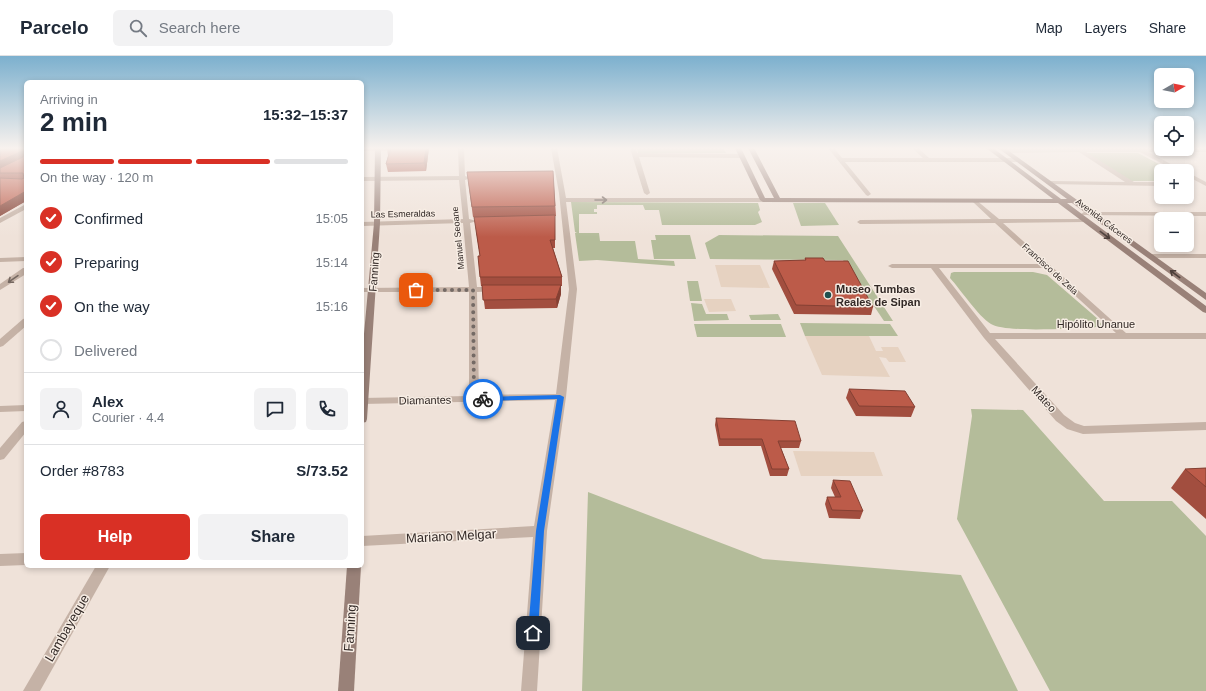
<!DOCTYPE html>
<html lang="en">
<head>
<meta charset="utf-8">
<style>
	body { margin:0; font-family:Helvetica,sans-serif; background:#f2f2f3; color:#1f2937; height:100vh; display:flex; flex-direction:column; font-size:15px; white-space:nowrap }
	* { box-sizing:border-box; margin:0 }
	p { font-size:13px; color:#747a83 }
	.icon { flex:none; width:22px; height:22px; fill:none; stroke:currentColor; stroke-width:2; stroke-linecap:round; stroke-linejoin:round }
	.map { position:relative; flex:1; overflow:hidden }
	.details { position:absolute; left:24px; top:24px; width:340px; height:488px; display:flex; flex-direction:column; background:#fff; border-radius:6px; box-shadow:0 2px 6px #0003 }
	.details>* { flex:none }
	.needle { width:26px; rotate:81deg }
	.controls { position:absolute; left:1154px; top:12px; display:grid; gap:8px }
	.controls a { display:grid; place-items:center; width:40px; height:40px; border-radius:6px; background:#fff; box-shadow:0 2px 6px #0003; font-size:20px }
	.pin { position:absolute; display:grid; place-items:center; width:34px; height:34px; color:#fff; margin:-17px; border-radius:8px; box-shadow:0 2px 6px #0006 }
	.courier { position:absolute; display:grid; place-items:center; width:40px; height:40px; margin:-20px; border:3px solid #1a73e8; border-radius:50%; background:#fff; color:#222; box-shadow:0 1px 5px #0007 }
	.head em { font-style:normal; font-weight:800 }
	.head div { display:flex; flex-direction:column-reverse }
	.head { display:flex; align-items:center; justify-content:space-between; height:68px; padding:0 16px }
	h1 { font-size:26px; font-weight:800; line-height:30px }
	.bar { display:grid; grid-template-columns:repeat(4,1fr); gap:6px 4px; align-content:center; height:48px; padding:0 16px }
	.bar i { height:5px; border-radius:3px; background:#e0e1e3 }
	.bar .selected { background:#d93025 }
	.bar p { grid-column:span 4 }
	.line { display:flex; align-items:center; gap:10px; padding:0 16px; border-top:1px solid #e0e1e3 }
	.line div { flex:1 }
	.round { display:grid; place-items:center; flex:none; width:42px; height:42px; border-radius:6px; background:#f2f2f3 }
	ol { padding:0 16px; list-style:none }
	li { display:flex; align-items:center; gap:12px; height:44px }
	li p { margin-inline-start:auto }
	li .icon { padding:4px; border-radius:50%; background:#d93025; color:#fff; stroke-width:4 }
	li:last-child { color:#747a83 }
	li i { width:22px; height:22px; border:2px solid #e0e1e3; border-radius:50% }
	.button { display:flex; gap:8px; margin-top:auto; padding:8px 16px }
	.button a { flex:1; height:46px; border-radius:6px; background:#d93025; color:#fff; font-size:16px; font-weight:800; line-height:46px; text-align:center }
	.button a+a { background:#f2f2f3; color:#1f2937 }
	header { display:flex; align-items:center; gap:24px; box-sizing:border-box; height:56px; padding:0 20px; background:#fff; border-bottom:1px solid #e0e1e3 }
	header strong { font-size:19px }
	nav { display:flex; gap:22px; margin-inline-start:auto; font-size:14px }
	.search { width:280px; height:36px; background:#f2f2f3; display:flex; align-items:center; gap:10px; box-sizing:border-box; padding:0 14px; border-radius:6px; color:#747a83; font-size:15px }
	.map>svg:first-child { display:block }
	.green { fill:#b4bc9a }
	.plaza { fill:#e6d2c1 }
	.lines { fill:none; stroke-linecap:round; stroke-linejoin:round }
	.street { fill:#c5b2a6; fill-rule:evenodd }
	.secondary { fill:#998178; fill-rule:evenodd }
	.wall { fill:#a24e3f }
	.shaded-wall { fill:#844033 }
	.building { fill:#bc5b49; stroke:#844033 }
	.oneway { stroke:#746760 }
	.oneway2 { stroke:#4c3f3a }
	.route { fill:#1a73e8 }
	.done { stroke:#746a65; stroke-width:4; stroke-dasharray:0 7.2 }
	.poi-dot { fill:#1f504f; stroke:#f7ede4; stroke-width:1.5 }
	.labels { text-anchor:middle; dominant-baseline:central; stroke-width:3; stroke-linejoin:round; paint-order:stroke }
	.far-street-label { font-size:9px; fill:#322926; stroke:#f7ede4 }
	.street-label { font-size:11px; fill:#322926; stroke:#f7ede4 }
	.poi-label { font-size:11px; font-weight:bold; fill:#322926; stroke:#f7ede4; text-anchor:start }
	.near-street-label { font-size:13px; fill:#322926; stroke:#f7ede4 }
</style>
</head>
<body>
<header>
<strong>Parcelo</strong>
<div class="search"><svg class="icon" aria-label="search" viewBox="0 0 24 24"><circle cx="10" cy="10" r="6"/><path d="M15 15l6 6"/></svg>Search here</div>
<nav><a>Map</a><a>Layers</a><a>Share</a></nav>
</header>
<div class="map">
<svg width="1206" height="635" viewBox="0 0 1206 635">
	<rect width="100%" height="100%" fill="#efe2d9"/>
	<g class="green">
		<path d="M637,92H723L726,97H638Z"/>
		<path d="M1085,97H1138L1172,115H1161V125H1131Z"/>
		<path d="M571,146L754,147H758L760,154L758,156L762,166L755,169H662L659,154H645L643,149H597V153H594V156H597V158H579V177H599L600,185H635L638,203L674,205L675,210L597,204L579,205L575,177H577L575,176Z"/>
		<path d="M793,147H825L839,169L801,170Z"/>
		<path d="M655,179H690L696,203H654L651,184H656Z"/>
		<path d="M719,179L838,180L893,265H884L843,204L710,203L705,187Z"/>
		<path d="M954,216H1033L1047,219L1098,263L1101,268L1100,270L1091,272C1071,272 1006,277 991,268C978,260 961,234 950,222L951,217Z"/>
		<path d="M687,225H698L702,245H690Z"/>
		<path d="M691,247L702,248L706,258H727L729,264L694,265Z"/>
		<path d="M778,258L781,264H751L749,259Z"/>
		<path d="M800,267L890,268L898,280H805Z"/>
		<path d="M694,268H781L786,281H697Z"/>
		<path d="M971,353L1023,354L1104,445H1172L1206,480V635H1050L957,463L972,360Z"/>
		<path d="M588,436L763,503L961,519L1018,635H582Z"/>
	</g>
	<g class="plaza">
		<path d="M715,209H760L770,232L721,231Z"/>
		<path d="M704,243H731L736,255L709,256Z"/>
		<path d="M805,280H869L876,295H883L881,291H898L906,306H889L886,302L879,301L890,321L822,319Z"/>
		<path d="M793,395L874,396L883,420H801Z"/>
	</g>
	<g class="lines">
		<g class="street">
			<path d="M362,92H426L423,94L362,95Z"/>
			<path d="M458,92H464L465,120L471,122L465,124L469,163L477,165L470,167L477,231H497L501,233L497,235L477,236L479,339L556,338L569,233L559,137L551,92H557L566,142H763L766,144L763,146H566L577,233L566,341L547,475L537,635H521L533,481L362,490V480L534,470L555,344L362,348V342L469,340V236H362V232L469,231L463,167L362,170V166L463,163L459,124L362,125V121L459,120Z"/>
			<path d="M630,92H636L637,97L742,98L745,100L742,102L639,101L650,137L647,139L644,137Z"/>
			<path d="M828,92H834L842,102H923L912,92H918L929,102H1018L1021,104L1018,106H845L871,138L868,140L866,139Z"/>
			<path d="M1079,92H1206V96H1148L1184,115H1176L1140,96H1086L1134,126H1161V130L1049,128V126L1051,125L1125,126L1079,96L1005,97L1002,95L1005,93Z"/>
			<path d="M1187,116L1206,126V130L1187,120Z"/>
			<path d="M975,143L999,163H1088L1089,164L1086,166L1003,167L1126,277H1206V283H995L1064,359L1075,367L1084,370L1206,366V374L1083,378L1067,373L1056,365L984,282L931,212H892L888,210L892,208H1040L995,167L860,168L857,166L860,164L991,163L973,146L972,145ZM939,212H1045L1116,277H990Z"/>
			<path d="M26,148V153L0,167V162Z"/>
			<path d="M1084,156H1206V160L1082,159L1081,158Z"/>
			<path d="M1149,198H1206V202H1152L1148,200Z"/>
			<path d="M26,201V205L0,206V202Z"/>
			<path d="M23,212H26V218L0,234V228Z"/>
			<path d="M26,262V270L3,290L0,291V283L23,263Z"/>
			<path d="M26,349V355L0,356V350Z"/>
			<path d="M26,365V376L4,403L0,404V392L22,366Z"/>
			<path d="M26,497V509L0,510V498Z"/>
			<path d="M96,510H110L40,635H23Z"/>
		</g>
		<g class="secondary">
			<path d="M375,92H381L380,167L367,363L366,366L362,367V300L374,167Z"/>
			<path d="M735,92H741L765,142H774L748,92H754L780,142L1053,143L986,92H993L1061,143H1067L998,92H1005L1206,237V244L1072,147H1067L1206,250V257L1203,256L1058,147L763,146L760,144Z"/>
			<path d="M347,510H361L354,635H338Z"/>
		</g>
	</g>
	<g class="wall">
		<path d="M0,92H26V145L0,160Z"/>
		<path d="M387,92H429L426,115L388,116L386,108L388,100Z"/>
		<path d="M553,115L556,160H555V192H553L562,221V230H561V238L557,252L485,253L482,230H481L480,221V200L474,161H473L467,116Z"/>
		<path d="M805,202L825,205L873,251L871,259L794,258L772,213L774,205L805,204Z"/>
		<path d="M849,333L915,351L911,361L856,360L846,342Z"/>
		<path d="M716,362L801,385L799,392H781L789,413L787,420H770L761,390H719L715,369Z"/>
		<path d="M1206,412V463L1171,432L1185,413Z"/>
		<path d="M833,424L863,455L860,463L829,462L825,448L827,441H835L831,432Z"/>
	</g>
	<g class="shaded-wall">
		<path d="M426,92H429L426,115L424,107Z"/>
		<path d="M22,95L25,102L0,113V105Z"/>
		<path d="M26,135V145L0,160V150Z"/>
		<path d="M561,229V238L557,252L556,243Z"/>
	</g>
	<g class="building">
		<path d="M26,92V135L0,150V122L22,123L24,122L23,117H0V112L23,101L24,96L22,95L0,105V93Z"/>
		<path d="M387,92H426L424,107L386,108L391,92L387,93Z"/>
		<path d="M553,115L555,150L472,151L467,116Z"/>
		<path d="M555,159V184H550L562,221H480L478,200H480L474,161Z"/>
		<path d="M805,202H823L825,205H848L873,251L796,249L774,205L806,204Z"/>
		<path d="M482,229H561L556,243L483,244Z"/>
		<path d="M849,333L905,335L915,351L859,350Z"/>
		<path d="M716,362L795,365L801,385H778L789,413H772L762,383H720Z"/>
		<path d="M1206,412V431L1185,413Z"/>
		<path d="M833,424L850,425L863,455L832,454L827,441H841Z"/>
	</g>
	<defs><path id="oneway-shaft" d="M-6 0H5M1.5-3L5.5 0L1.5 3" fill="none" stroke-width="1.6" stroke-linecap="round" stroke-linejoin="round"/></defs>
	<g class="oneway">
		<use href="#oneway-shaft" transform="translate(601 144)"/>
		<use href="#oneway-shaft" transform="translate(13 223) rotate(145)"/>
	</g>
	<g class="oneway2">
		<use href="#oneway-shaft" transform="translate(1105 179) rotate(37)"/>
		<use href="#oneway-shaft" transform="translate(1175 218) rotate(-143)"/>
	</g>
	<linearGradient id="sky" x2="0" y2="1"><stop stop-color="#7cb0ce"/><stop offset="0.51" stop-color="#f8f2ee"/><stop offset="1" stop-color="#f8f2ee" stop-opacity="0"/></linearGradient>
	<rect width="1206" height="181" fill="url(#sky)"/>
	<path class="route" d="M560,339L564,341L544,475L538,577L536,580L533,581L530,580L528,577L536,475L557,343L483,345L480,343L483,341Z"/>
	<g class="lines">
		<path class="done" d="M416,234H473L474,343H483"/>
	</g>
	<circle class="poi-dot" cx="828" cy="239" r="4"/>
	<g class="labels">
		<g class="far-street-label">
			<text transform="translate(403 158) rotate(-1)">Las Esmeraldas</text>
			<text transform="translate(1104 165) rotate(37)">Avenida Cáceres</text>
			<text transform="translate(458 182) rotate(-96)">Manuel Seoane</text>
			<text transform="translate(1050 213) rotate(42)">Francisco de Zela</text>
		</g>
		<g class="street-label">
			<text transform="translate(374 216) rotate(-86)">Fanning</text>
			<text x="1096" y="268">Hipólito Unanue</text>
			<text transform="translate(1044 343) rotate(48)">Mateo</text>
			<text transform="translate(425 344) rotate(-1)">Diamantes</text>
		</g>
		<g class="poi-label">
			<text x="836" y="233">Museo Tumbas<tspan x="836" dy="13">Reales de Sipan</tspan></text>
		</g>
		<g class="near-street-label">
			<text transform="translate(451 480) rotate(-3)">Mariano Melgar</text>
			<text transform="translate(67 572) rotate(-60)">Lambayeque</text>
			<text transform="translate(350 572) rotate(-86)">Fanning</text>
		</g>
	</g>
</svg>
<div class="controls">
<a><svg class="needle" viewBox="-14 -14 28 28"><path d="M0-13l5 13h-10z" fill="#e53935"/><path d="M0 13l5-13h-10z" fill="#747a83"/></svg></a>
<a><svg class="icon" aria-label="locate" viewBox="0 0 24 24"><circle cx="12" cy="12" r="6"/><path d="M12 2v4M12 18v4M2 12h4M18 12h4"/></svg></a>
<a>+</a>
<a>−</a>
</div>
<div class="pin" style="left:416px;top:234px;background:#ea580c"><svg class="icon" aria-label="bag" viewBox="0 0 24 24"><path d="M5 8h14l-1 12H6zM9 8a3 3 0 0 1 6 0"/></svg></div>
<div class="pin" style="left:533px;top:577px;background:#1f2937"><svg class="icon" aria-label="home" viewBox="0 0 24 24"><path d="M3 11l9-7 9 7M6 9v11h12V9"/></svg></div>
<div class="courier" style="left:483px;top:343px"><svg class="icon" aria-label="bike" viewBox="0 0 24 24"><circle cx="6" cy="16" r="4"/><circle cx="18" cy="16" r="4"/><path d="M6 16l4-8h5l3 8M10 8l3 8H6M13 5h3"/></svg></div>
<section class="details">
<div class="head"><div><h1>2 min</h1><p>Arriving in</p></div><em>15:32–15:37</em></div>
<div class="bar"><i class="selected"></i><i class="selected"></i><i class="selected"></i><i></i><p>On the way · 120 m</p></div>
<ol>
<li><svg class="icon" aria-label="check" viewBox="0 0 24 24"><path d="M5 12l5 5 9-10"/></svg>Confirmed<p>15:05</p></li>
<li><svg class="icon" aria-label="check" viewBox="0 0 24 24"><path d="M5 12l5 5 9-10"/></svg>Preparing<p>15:14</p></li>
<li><svg class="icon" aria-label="check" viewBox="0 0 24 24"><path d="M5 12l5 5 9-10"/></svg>On the way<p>15:16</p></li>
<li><i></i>Delivered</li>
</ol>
<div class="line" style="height:72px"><a class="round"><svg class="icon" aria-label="person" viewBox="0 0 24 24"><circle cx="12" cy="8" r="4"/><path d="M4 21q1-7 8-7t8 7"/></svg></a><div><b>Alex</b><p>Courier · 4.4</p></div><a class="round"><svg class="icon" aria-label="chat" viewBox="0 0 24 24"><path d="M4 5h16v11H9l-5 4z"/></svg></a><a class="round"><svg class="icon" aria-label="phone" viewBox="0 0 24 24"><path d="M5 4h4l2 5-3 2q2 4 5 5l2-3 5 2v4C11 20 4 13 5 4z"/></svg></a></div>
<div class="line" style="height:52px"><div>Order #8783</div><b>S/73.52</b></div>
<div class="button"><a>Help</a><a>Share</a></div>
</section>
</div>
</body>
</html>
